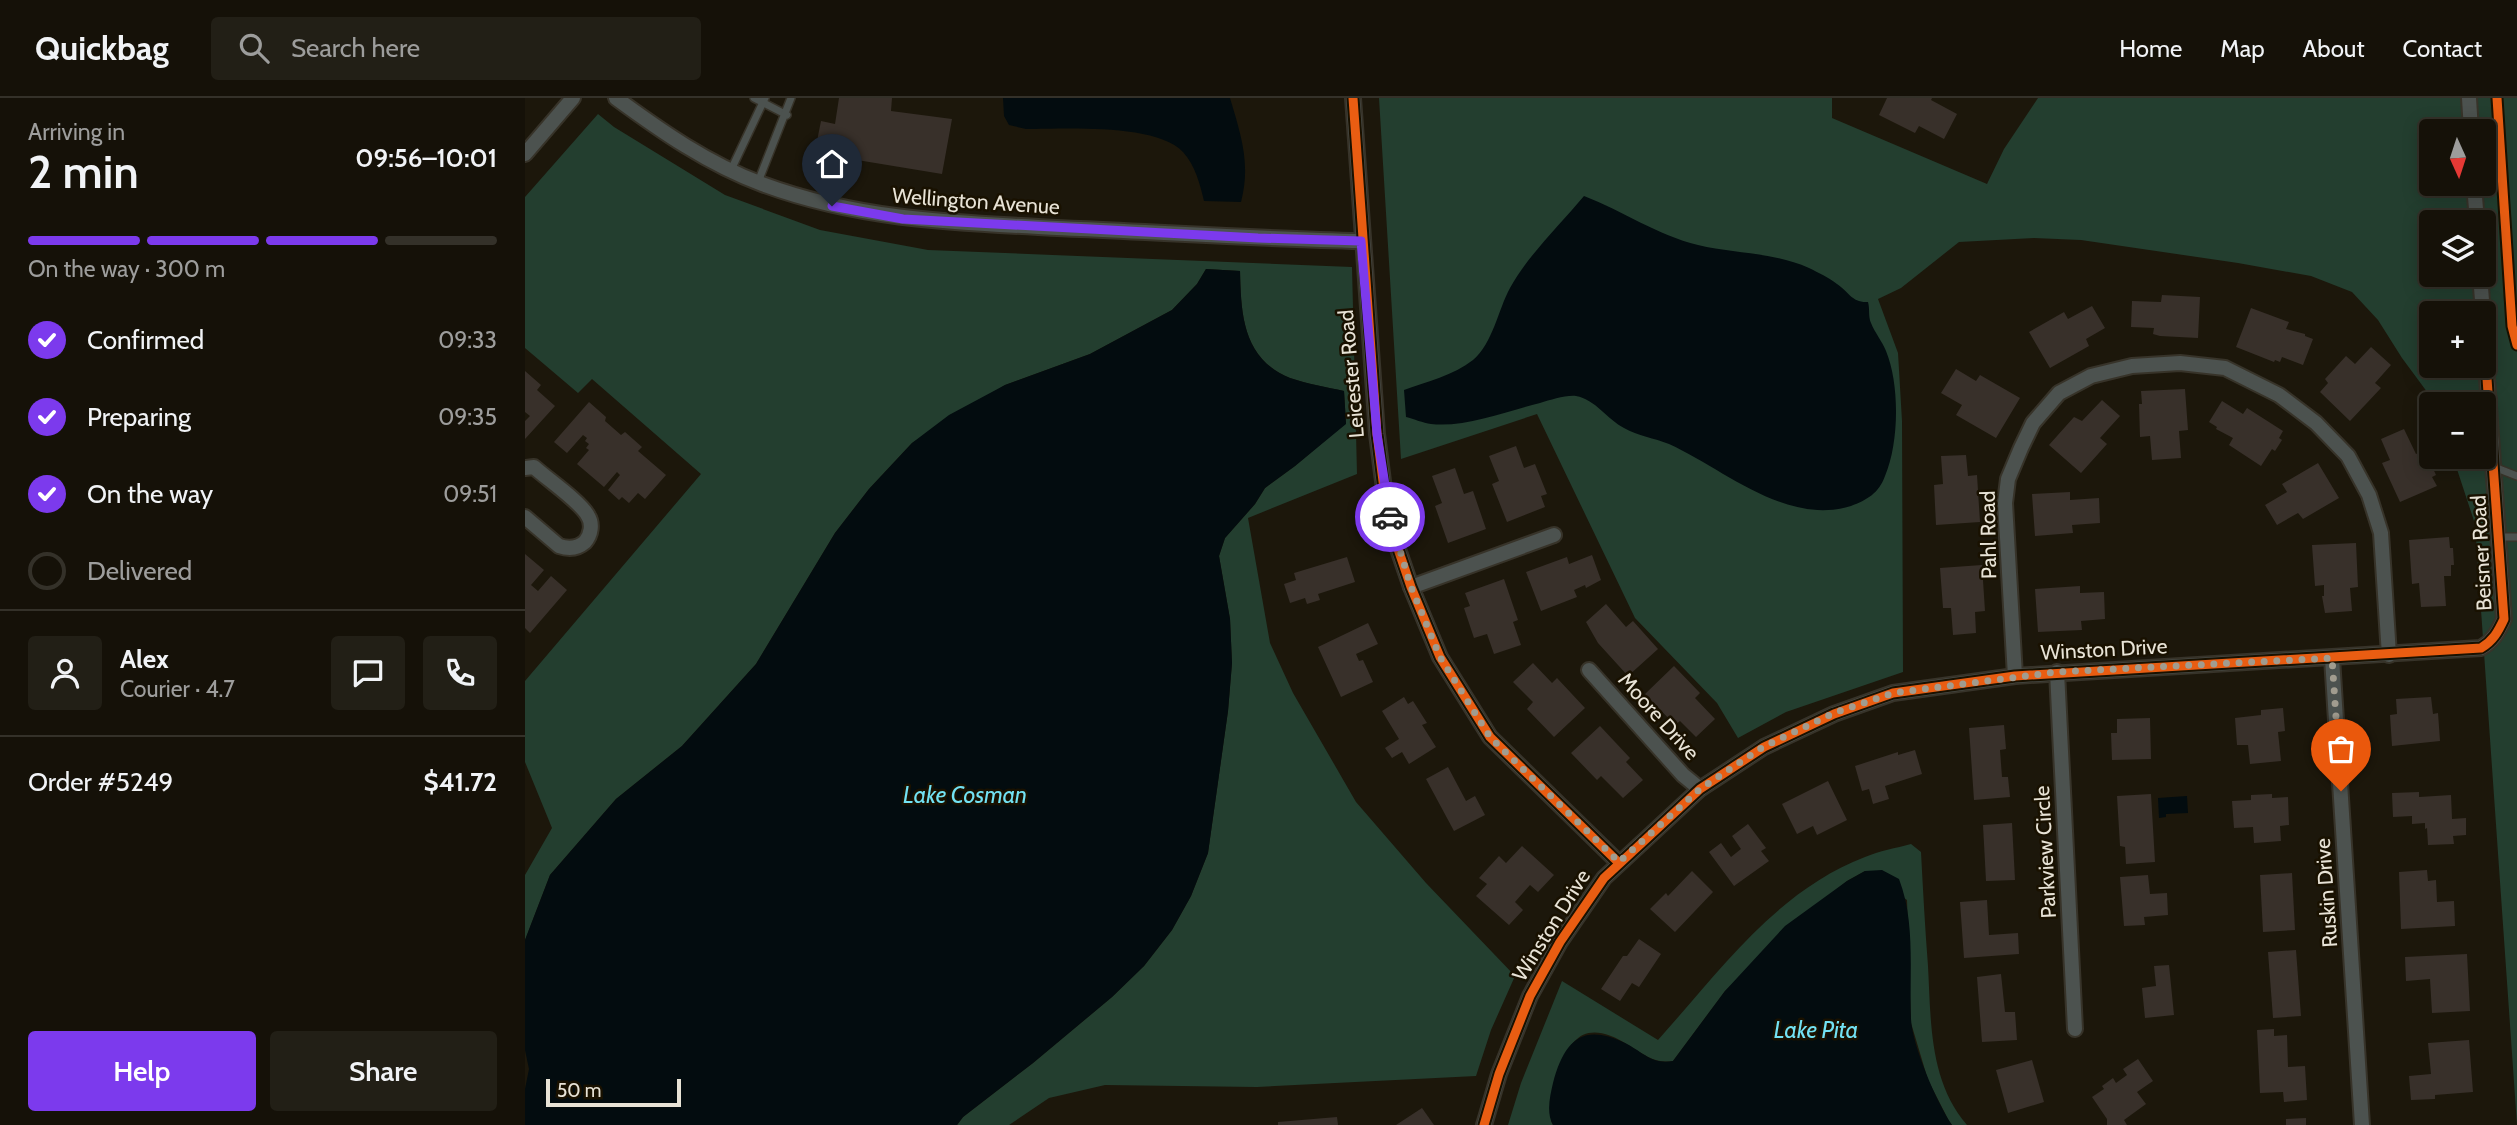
<!DOCTYPE html>
<html lang="en">
<head>
<meta charset="utf-8">
<style>
	body { margin:0; font-family:Cabin,sans-serif; background:#221f16; color:#f1f3f6; height:100vh; display:flex; flex-direction:column; font-size:26px; white-space:nowrap }
	* { box-sizing:border-box; margin:0 }
	p { font-size:23px; color:#9d9d9c }
	.icon { flex:none; width:38px; height:38px; fill:none; stroke:currentColor; stroke-width:2; stroke-linecap:round; stroke-linejoin:round }
	.map { position:relative; flex:1; overflow:hidden }
	.side { display:flex; flex-direction:column; background:#151108; width:525px }
	.side>* { flex:none }
	.needle { width:46px; rotate:177deg }
	.buttons { position:absolute; left:1894px; top:21px; display:grid; gap:14px }
	.buttons a { display:grid; place-items:center; width:77px; height:77px; border-radius:7px; background:#151108; box-shadow:0 4px 18px #0003,0 0 0 2px #343129; font-size:35px }
	.scale { position:absolute; left:21px; bottom:18px; width:135px; box-sizing:border-box; padding-left:7px; border:4px solid #e8e3d6; border-top:0; font-size:19px; line-height:24px; white-space:nowrap; color:#e8e3d6; -webkit-text-stroke:5px #191100; paint-order:stroke }
	.pin { position:absolute; display:grid; place-items:center; width:60px; height:60px; color:#fff; margin:-72px -30px; border-radius:50% 50% 50% 0; rotate:-45deg; box-shadow:0 0 7px #0007 }
	.pin .icon { rotate:45deg }
	.courier { position:absolute; display:grid; place-items:center; width:70px; height:70px; margin:-35px; border:5px solid #7c3aed; border-radius:50%; background:#fff; color:#222; box-shadow:0 2px 9px #0007 }
	.overview em { font-style:normal; font-weight:600 }
	.overview div { display:flex; flex-direction:column-reverse }
	.overview { display:flex; align-items:center; justify-content:space-between; height:119px; padding:0 28px }
	h1 { font-size:46px; font-weight:600; line-height:52px }
	.bar { display:grid; grid-template-columns:repeat(4,1fr); gap:10px 7px; align-content:center; height:84px; padding:0 28px }
	.bar i { height:9px; border-radius:5px; background:#343129 }
	.bar .on { background:#7c3aed }
	.bar p { grid-column:span 4 }
	.line { display:flex; align-items:center; gap:18px; padding:0 28px; border-top:2px solid #343129 }
	.line div { flex:1 }
	.round { display:grid; place-items:center; flex:none; width:74px; height:74px; border-radius:7px; background:#221f16 }
	ol { padding:0 28px; list-style:none }
	li { display:flex; align-items:center; gap:21px; height:77px }
	li p { margin-inline-start:auto }
	li .icon { padding:7px; border-radius:50%; background:#7c3aed; color:#fff; stroke-width:4 }
	li:last-child { color:#9d9d9c }
	li i { width:38px; height:38px; border:4px solid #343129; border-radius:50% }
	.cta { display:flex; gap:14px; margin-top:auto; padding:14px 28px }
	.cta a { flex:1; height:80px; border-radius:7px; background:#7c3aed; color:#fff; font-size:28px; font-weight:600; line-height:80px; text-align:center }
	.cta a+a { background:#221f16; color:#f1f3f6 }
	header { display:flex; align-items:center; gap:42px; box-sizing:border-box; height:98px; padding:0 35px; background:#151108; border-bottom:2px solid #343129 }
	header strong { font-size:33px }
	nav { display:flex; gap:38px; margin-inline-start:auto; font-size:24px }
	.search { width:490px; height:63px; background:#221f16; display:flex; align-items:center; gap:18px; box-sizing:border-box; padding:0 24px; border-radius:7px; color:#9d9d9c; font-size:26px }
	main { display:flex; flex:1; min-height:0 }
	.map>svg:first-child { display:block }
	.green { fill:#233e2f; fill-rule:evenodd }
	.water { fill:#030c0f }
	.building { fill:#38302a }
	.lines { fill:none; stroke-linecap:round; stroke-linejoin:round }
	.lane-casing { stroke:#373329; stroke-width:10 }
	.street-casing { stroke:#373329; stroke-width:18 }
	.lane { stroke:#4c524f; stroke-width:7 }
	.street { stroke:#4c524f; stroke-width:14 }
	.cycleway-casing { stroke:#191100; stroke-width:13 }
	.cycleway { stroke:#e95d12; stroke-width:9 }
	.done { stroke:#a19c8f; stroke-width:7; stroke-dasharray:0 12.6 }
	.route { stroke:#7c3aed; stroke-width:9 }
	.labels { text-anchor:middle; dominant-baseline:central; stroke-width:5; stroke-linejoin:round; paint-order:stroke }
	.street-label { font-size:21px; fill:#e8e3d6; stroke:#191100 }
	.water-label { font-size:23px; font-style:italic; fill:#72e2f3; stroke:#191100 }
</style>
</head>
<body>
<header>
<strong>Quickbag</strong>
<div class="search"><svg class="icon" aria-label="search" viewBox="0 0 24 24"><circle cx="10" cy="10" r="6"/><path d="M15 15l6 6"/></svg>Search here</div>
<nav><a>Home</a><a>Map</a><a>About</a><a>Contact</a></nav>
</header>
<main>
<section class="side">
<div class="overview"><div><h1>2 min</h1><p>Arriving in</p></div><em>09:56–10:01</em></div>
<div class="bar"><i class="on"></i><i class="on"></i><i class="on"></i><i></i><p>On the way · 300 m</p></div>
<ol>
<li><svg class="icon" aria-label="check" viewBox="0 0 24 24"><path d="M5 12l5 5 9-10"/></svg>Confirmed<p>09:33</p></li>
<li><svg class="icon" aria-label="check" viewBox="0 0 24 24"><path d="M5 12l5 5 9-10"/></svg>Preparing<p>09:35</p></li>
<li><svg class="icon" aria-label="check" viewBox="0 0 24 24"><path d="M5 12l5 5 9-10"/></svg>On the way<p>09:51</p></li>
<li><i></i>Delivered</li>
</ol>
<div class="line" style="height:126px"><a class="round"><svg class="icon" aria-label="person" viewBox="0 0 24 24"><circle cx="12" cy="8" r="4"/><path d="M4 21q1-7 8-7t8 7"/></svg></a><div><b>Alex</b><p>Courier · 4.7</p></div><a class="round"><svg class="icon" aria-label="chat" viewBox="0 0 24 24"><path d="M4 5h16v11H9l-5 4z"/></svg></a><a class="round"><svg class="icon" aria-label="phone" viewBox="0 0 24 24"><path d="M5 4h4l2 5-3 2q2 4 5 5l2-3 5 2v4C11 20 4 13 5 4z"/></svg></a></div>
<div class="line" style="height:91px"><div>Order #5249</div><b>$41.72</b></div>
<div class="cta"><a>Help</a><a>Share</a></div>
</section>
<div class="map">
<svg width="1992" height="1027" viewBox="0 0 1992 1027">
	<rect width="100%" height="100%" fill="#1c170b"/>
	<g class="green">
		<path d="M854,0H1307V20L1462,86L1479,51L1513,0H1992V1027L1950,426L1928,359H1958V306H1911L1877,260L1853,222L1827,194L1786,178L1713,165L1556,142L1509,140L1434,144L1376,190L1353,201L1373,255L1377,323L1378,574L1261,614L1213,640L1192,605L1110,520L1012,316L876,361ZM1906,33H1958V86H1906ZM1906,124H1958V177H1906ZM1906,215H1958V268H1906Z"/>
		<path d="M73,16L89,29L200,97L295,132L403,152L827,169L832,376L723,420L745,545L768,595L831,704L901,785L990,878L966,932L951,978L732,989L580,987L524,1000L484,1027H432L438,1019L508,965L587,899L619,868L647,832L666,798L683,755L703,613L707,565L705,521L694,458L700,440L730,406L740,390L770,368L821,325L819,293C801,289 782,286 765,280C718,261 716,217 715,173L681,171L672,186L647,212L565,256L480,287L387,345L344,391L310,435L231,566L157,648L91,701L25,777L0,842V777L27,730L0,664V583L176,376L67,281L53,295L0,250V99Z"/>
		<path d="M1386,746L1396,754C1398,792 1400,830 1403,868C1406,923 1404,983 1442,1027H1427L1424,1023L1403,982L1386,925L1382,802L1340,773L1322,783L1306,796L1200,893L1148,963C1130,966 1120,957 1105,948C1037,904 1035,978 1026,1023L1028,1027H983L996,985L1037,883L1133,942C1194,874 1251,793 1340,759C1354,753 1371,750 1386,746Z"/>
	</g>
	<g class="water">
		<path d="M478,0H705C716,37 726,66 716,104L679,103C675,86 670,67 658,54C631,25 539,31 501,31L484,27L479,18Z"/>
		<path d="M1059,98C1098,113 1132,137 1173,147C1210,156 1249,154 1284,170C1294,175 1303,179 1312,186C1324,194 1327,205 1343,204C1345,211 1343,218 1346,225C1350,235 1357,243 1361,253C1375,287 1374,345 1360,378C1354,395 1342,402 1326,408C1261,428 1199,371 1144,346C1129,340 1113,338 1099,330C1083,322 1070,301 1051,298C1040,297 1026,302 1015,305C982,313 939,330 906,326C898,325 889,321 881,319L879,292C901,284 929,277 948,262C968,245 973,212 985,190C1004,156 1034,128 1059,98Z"/>
		<path d="M681,171L715,173C716,217 718,261 765,280C782,286 802,289 819,293L821,326L770,368L740,390L730,406L700,440L694,458L705,521L707,565L703,613L683,755L666,798L647,832L619,868L587,899L508,965L438,1019L432,1027H0V991L4,971L0,952V842L25,777L91,701L157,648L231,566L310,435L344,391L387,345L424,317L480,287L565,256L647,212L672,186Z"/>
		<path d="M1662,698L1663,715L1641,716V719L1634,720L1633,700Z"/>
		<path d="M1357,772L1374,781C1391,825 1384,875 1386,921C1387,947 1412,1005 1427,1027H1028C1021,1015 1025,998 1028,985C1039,943 1057,924 1100,945C1118,954 1127,967 1148,963L1200,893L1260,828L1322,783L1340,773Z"/>
	</g>
	<g class="building">
		<path d="M314,0H367L366,13L427,21L417,76L326,61L327,54L291,48L296,23L310,26Z"/>
		<path d="M1362,0H1407L1406,2L1432,16L1419,41L1394,28L1390,35L1354,17Z"/>
		<path d="M1637,197L1675,199L1673,240L1635,238L1628,236L1629,230L1606,229L1607,203L1636,204Z"/>
		<path d="M1567,208L1580,230L1561,241L1564,248L1525,270L1504,234L1539,214L1543,221Z"/>
		<path d="M1726,210L1764,224L1761,231L1780,236V238L1788,241L1778,267L1757,259L1755,264L1750,262L1749,264L1711,249Z"/>
		<path d="M1846,249L1866,267L1850,285L1856,290L1825,323L1795,294L1803,285L1800,281L1821,258L1830,266Z"/>
		<path d="M1431,271L1451,283L1455,277L1495,300L1471,340L1431,317L1437,307L1416,295Z"/>
		<path d="M0,273L16,287L12,292L30,308L0,341V323L5,318L0,314Z"/>
		<path d="M1660,291L1663,332L1654,333L1656,360L1627,362L1625,338L1615,339L1614,306H1617L1616,293Z"/>
		<path d="M1577,302L1595,318L1575,340L1582,346L1556,375L1524,347L1549,319L1557,323Z"/>
		<path d="M1697,303L1718,316L1722,310L1758,333L1754,340L1757,342L1750,353L1747,351L1736,368L1704,347L1708,340L1691,331L1692,329L1684,324Z"/>
		<path d="M64,304L81,319L80,323L96,337L100,334L117,349L113,353L141,377L120,401L113,395L104,405L97,399L94,402L83,392L95,377L92,374L79,389L52,366L64,352L61,350L64,346L60,343L62,340L58,337L42,355L29,344Z"/>
		<path d="M1879,331L1891,356L1897,353L1902,363L1904,362L1911,377L1907,379L1912,388L1875,404L1857,365L1865,362L1856,341Z"/>
		<path d="M991,348L999,370L1010,366L1022,396L1016,398L1020,409L982,424L967,386L974,383L964,358Z"/>
		<path d="M1441,357L1443,378L1452,377L1455,424L1411,427L1409,387L1418,386L1416,358Z"/>
		<path d="M1793,365L1814,400L1778,421L1773,415L1752,427L1740,407L1762,394L1757,386Z"/>
		<path d="M930,370L939,396L948,393L961,431L923,445L910,408L917,405L907,378Z"/>
		<path d="M1545,394V402L1574,400L1575,425L1547,427L1548,435L1510,438L1507,396Z"/>
		<path d="M1924,439L1925,450H1928L1929,467H1926V478H1919L1921,508L1896,509L1894,485L1887,486L1884,442Z"/>
		<path d="M1831,445L1833,489L1825,490L1827,513L1800,515L1797,498H1799V487L1790,488L1787,447Z"/>
		<path d="M0,456L19,472L6,487L13,493L26,478L42,492L5,535L0,530Z"/>
		<path d="M1067,457L1076,482L1061,490L1060,487L1049,492L1052,499L1016,513L1001,474L1042,459L1044,466Z"/>
		<path d="M822,459L830,484L793,496L795,502L782,506L780,500L765,505L759,486L771,482L769,475Z"/>
		<path d="M1457,467L1460,513L1450,514L1451,535L1428,537L1426,510H1418L1415,470Z"/>
		<path d="M979,481L993,522L988,524L996,547L969,556L962,536L949,540L939,510L945,508L940,495Z"/>
		<path d="M1555,488V495L1579,494L1580,521L1556,523L1557,532L1513,534L1510,491Z"/>
		<path d="M1081,506L1101,529L1108,523L1133,551L1103,578L1073,545L1061,524Z"/>
		<path d="M843,525L853,546L831,556L834,563L838,562L848,584L816,599L793,549Z"/>
		<path d="M1008,565L1027,585L1032,580L1060,610L1029,639L1002,611L1008,604L988,584Z"/>
		<path d="M1149,568L1175,595L1170,600L1190,621L1171,639L1155,623L1150,627L1120,596Z"/>
		<path d="M879,599L883,606L888,603L902,625L897,627L911,649L884,666L877,654L867,660L860,650L874,641L857,613Z"/>
		<path d="M1906,599L1908,616L1913,615L1915,643L1867,648L1865,617L1872,616L1871,601Z"/>
		<path d="M1758,610L1760,633L1753,634L1756,663L1725,666L1723,647H1712L1710,620L1736,617V612Z"/>
		<path d="M1625,620L1626,661L1587,662L1586,635H1592V621Z"/>
		<path d="M1479,627L1481,651L1475,652L1477,679H1483L1485,699L1449,702L1444,630Z"/>
		<path d="M1075,628L1105,660L1101,664L1118,682L1098,700L1076,678L1072,682L1046,655Z"/>
		<path d="M1390,652L1397,676L1360,688L1364,701L1348,706L1344,691L1337,693L1330,668L1373,654V657Z"/>
		<path d="M923,669L941,703L950,698L960,717L929,733L901,681Z"/>
		<path d="M1303,683L1322,722L1292,737L1288,728L1272,736L1257,706Z"/>
		<path d="M1894,694V699L1926,697L1927,721L1941,720V737L1928,738L1929,746L1903,747L1902,730L1900,731V725L1887,726V718L1868,719L1867,695Z"/>
		<path d="M1626,696L1630,764L1601,766L1600,749L1595,748L1592,698Z"/>
		<path d="M1747,696V700L1763,699L1764,727L1755,728L1756,743L1729,745L1728,729L1709,730L1707,703L1726,702V697Z"/>
		<path d="M1487,725L1490,782L1461,783L1458,727Z"/>
		<path d="M1223,726L1241,750L1236,753L1244,763L1209,788L1184,754L1196,745L1206,759L1216,751L1207,738Z"/>
		<path d="M997,748L1029,777L1013,794L1005,787L990,804L998,812L984,827L951,798L962,786L954,780L974,758L981,765Z"/>
		<path d="M1902,772L1903,783L1911,782L1912,804L1929,803L1930,828L1876,831L1874,774Z"/>
		<path d="M1167,773L1188,794L1150,834L1125,811L1141,795L1143,798Z"/>
		<path d="M1767,775L1770,832L1738,834L1735,777Z"/>
		<path d="M1623,777L1625,796L1642,795L1643,817L1619,819L1620,827L1599,828L1595,779Z"/>
		<path d="M1462,802L1464,837L1493,835L1494,856L1439,860L1435,804Z"/>
		<path d="M1114,841L1136,856L1114,889L1107,885L1095,903L1076,891L1098,858H1102Z"/>
		<path d="M1771,852L1776,918L1748,920L1743,854Z"/>
		<path d="M1942,856L1945,913L1907,915L1905,881L1881,883L1880,859Z"/>
		<path d="M1644,867L1649,917L1620,920L1617,890L1631,888L1629,868Z"/>
		<path d="M1476,876L1480,914H1490L1492,942L1457,944L1452,879Z"/>
		<path d="M1749,931V938L1762,937L1763,969L1780,968L1782,1002L1759,1004L1758,994L1735,995L1732,932Z"/>
		<path d="M1944,942L1948,994L1910,997V1001L1886,1002L1884,978L1906,976L1903,945Z"/>
		<path d="M1613,961L1628,983L1612,994L1621,1006L1599,1022L1602,1027H1582V1021L1567,999L1579,991L1577,988L1588,980L1591,985L1602,977L1598,971Z"/>
		<path d="M1507,962L1519,1004L1483,1015L1471,972Z"/>
		<path d="M897,1010L909,1027H871Z"/>
		<path d="M812,1019L813,1027H753V1024Z"/>
		<path d="M1781,1020V1027H1761V1021Z"/>
	</g>
	<g class="lines">
		<g class="lane-casing">
			<g id="lane">
				<path d="M229,0L262,17"/>
				<path d="M206,72L240,0"/>
				<path d="M233,84L266,0"/>
				<path d="M1969,369L1992,378"/>
				<path d="M1974,439H1992"/>
			</g>
		</g>
		<g class="street-casing">
			<g id="street">
				<path d="M91,0C136,33 183,66 237,86C342,125 445,125 555,131C649,135 743,141 836,143"/>
				<path d="M828,0L852,336L860,399L872,448L886,489L915,559L965,639L1093,764"/>
				<path d="M1944,0L1946,33"/>
				<path d="M0,56L48,0"/>
				<path d="M1949,86L1952,124"/>
				<path d="M1955,177L1958,215"/>
				<path d="M0,370L9,369C22,381 56,404 63,418C68,426 66,437 60,444C52,451 43,451 34,448L0,419"/>
				<path d="M886,489L1029,437"/>
				<path d="M1807,560L1837,1027"/>
				<path d="M1064,572L1158,677L1175,691"/>
				<path d="M1532,574L1550,931"/>
				<path d="M1490,578L1480,405L1483,381L1496,350L1508,325L1534,295L1566,278L1607,268L1655,265L1700,270L1754,297L1791,325L1823,358L1844,397L1856,435L1864,557"/>
				<path d="M959,1027L974,976L1005,898L1035,844L1079,780L1175,691L1239,649L1309,616L1368,595L1490,578L1956,550C1968,543 1973,534 1979,521L1958,224"/>
			</g>
		</g>
		<use href="#lane" class="lane"/>
		<use href="#street" class="street"/>
		<g class="cycleway-casing">
			<g id="cycleway">
				<path d="M828,0L852,336L860,399L872,448L886,489L915,559L965,639L1093,764"/>
				<path d="M1972,0L1987,228L1992,247"/>
				<path d="M959,1027L974,976L1005,898L1035,844L1079,780L1175,691L1239,649L1309,616L1368,595L1490,578L1956,550C1968,543 1973,534 1979,521L1958,224"/>
			</g>
		</g>
		<use href="#cycleway" class="cycleway"/>
	</g>
	<g class="lines">
		<path class="done" d="M865,419L886,489L915,559L965,639L1094,764L1175,691L1238,649L1309,615L1368,595L1532,574L1807,560L1816,693"/>
		<path class="route" d="M307,108L378,121L733,140L836,143L852,336L865,419"/>
	</g>
	<g class="labels">
		<g class="street-label">
			<text transform="translate(451 103) rotate(4)">Wellington Avenue</text>
			<text transform="translate(826 276) rotate(-95)">Leicester Road</text>
			<text transform="translate(1463 437) rotate(-91)">Pahl Road</text>
			<text transform="translate(1956 455) rotate(-93)">Beisner Road</text>
			<text transform="translate(1579 551) rotate(-3)">Winston Drive</text>
			<text transform="translate(1134 618) rotate(48)">Moore Drive</text>
			<text transform="translate(1520 754) rotate(-93)">Parkview Circle</text>
			<text transform="translate(1801 795) rotate(-94)">Ruskin Drive</text>
			<text transform="translate(1026 827) rotate(-58)">Winston Drive</text>
		</g>
		<g class="water-label">
			<text x="440" y="697">Lake Cosman</text>
			<text x="1291" y="932">Lake Pita</text>
		</g>
	</g>
</svg>
<div class="buttons">
<a><svg class="needle" viewBox="-14 -14 28 28"><path d="M0-13l5 13h-10z" fill="#e53935"/><path d="M0 13l5-13h-10z" fill="#9d9d9c"/></svg></a>
<a><svg class="icon" aria-label="layers" viewBox="0 0 24 24"><path d="M12 4l9 5-9 5-9-5zM3 14l9 5 9-5"/></svg></a>
<a>+</a>
<a>−</a>
</div>
<div class="scale">50 m</div>
<div class="pin" style="left:1816px;top:693px;background:#ea580c"><svg class="icon" aria-label="bag" viewBox="0 0 24 24"><path d="M5 8h14l-1 12H6zM9 8a3 3 0 0 1 6 0"/></svg></div>
<div class="pin" style="left:307px;top:108px;background:#1f2937"><svg class="icon" aria-label="home" viewBox="0 0 24 24"><path d="M3 11l9-7 9 7M6 9v11h12V9"/></svg></div>
<div class="courier" style="left:865px;top:419px"><svg class="icon" aria-label="car" viewBox="0 0 24 24"><path d="M5 17H2v-5l4-1 3-4h7l3 4 3 1v5h-3M9 17h6M6 11h13"/><circle cx="7" cy="17" r="2"/><circle cx="17" cy="17" r="2"/></svg></div>
</div>
</main>
</body>
</html>
